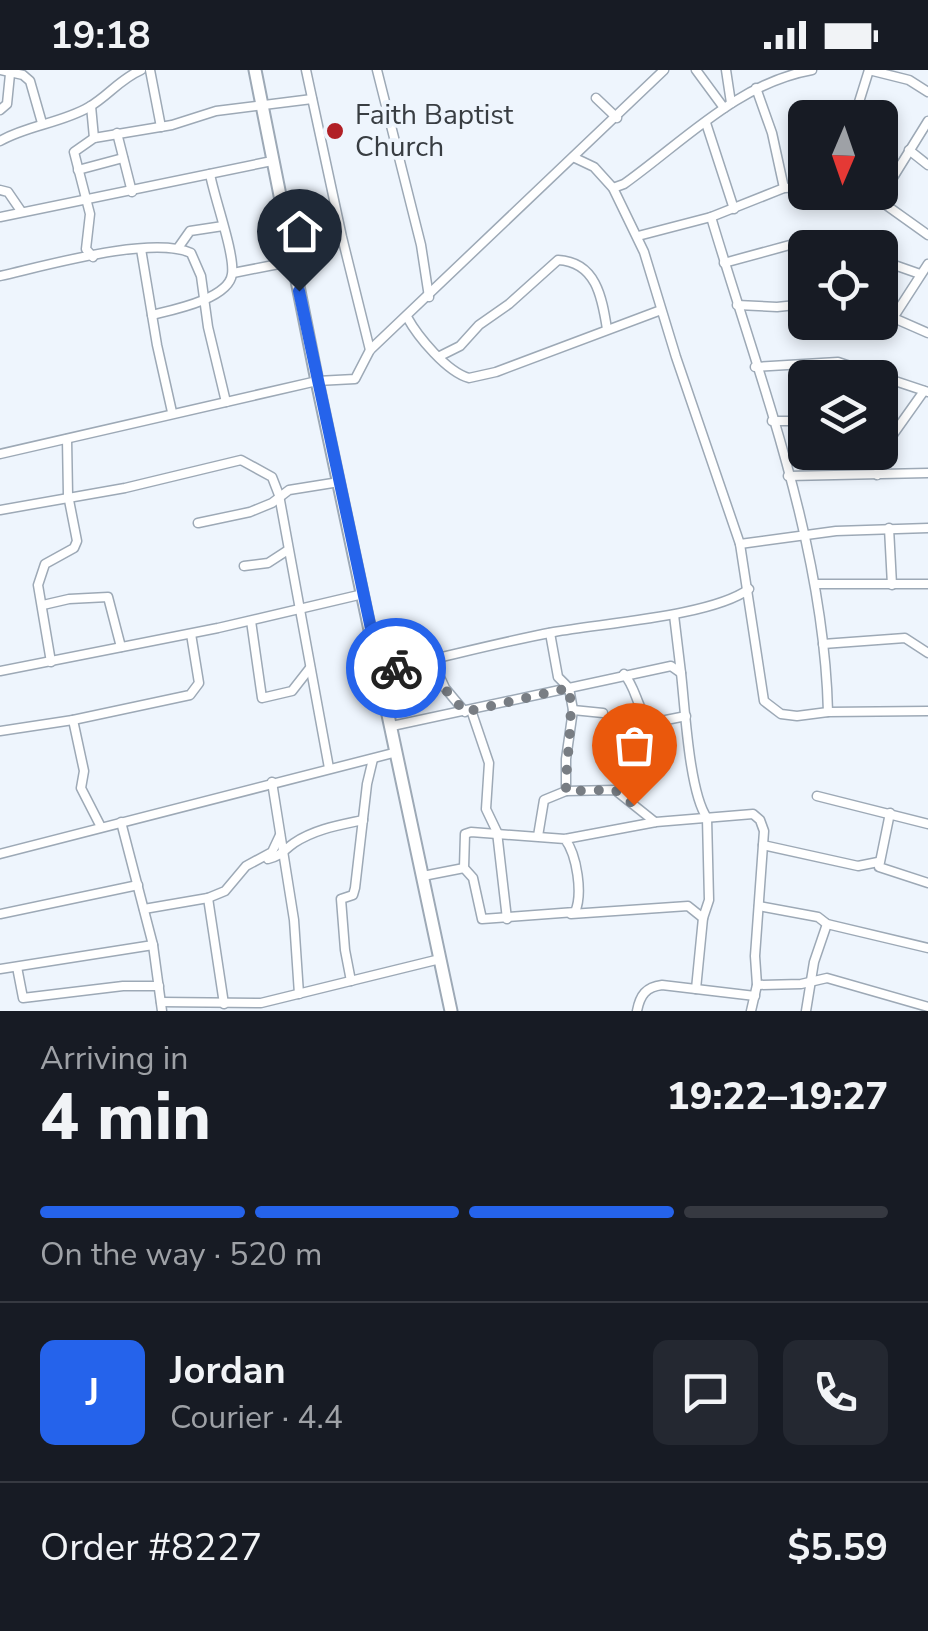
<!DOCTYPE html>
<html lang="en">
<head>
<meta charset="utf-8">
<style>
	body { margin:0; font-family:"Nunito Sans",sans-serif; background:#242831; color:#f1f3f6; height:100vh; display:flex; flex-direction:column; font-size:38px; white-space:nowrap }
	* { box-sizing:border-box; margin:0 }
	p { font-size:32px; color:#9ea1a6 }
	.icon { flex:none; width:55px; height:55px; fill:none; stroke:currentColor; stroke-width:2; stroke-linecap:round; stroke-linejoin:round }
	.map { position:relative; height:941px; overflow:hidden }
	.panel { display:flex; flex-direction:column; background:#171b24; flex:1 }
	.panel>* { flex:none }
	.needle { width:65px; rotate:182deg }
	.controls { position:absolute; left:788px; top:30px; display:grid; gap:20px }
	.controls a { display:grid; place-items:center; width:110px; height:110px; border-radius:15px; background:#171b24; box-shadow:0 5px 15px #0003; font-size:50px }
	.pin { position:absolute; display:grid; place-items:center; width:85px; height:85px; color:#fff; margin:-102px -42px; border-radius:50% 50% 50% 0; rotate:-45deg; box-shadow:0 0 10px #0007 }
	.pin .icon { rotate:45deg }
	.courier { position:absolute; display:grid; place-items:center; width:100px; height:100px; margin:-50px; border:8px solid #2563eb; border-radius:50%; background:#fff; color:#222; box-shadow:0 2px 12px #0007 }
	.summary em { font-style:normal; font-weight:800 }
	.summary div { display:flex; flex-direction:column-reverse }
	.summary { display:flex; align-items:center; justify-content:space-between; height:170px; padding:0 40px }
	h1 { font-size:65px; font-weight:800; line-height:75px }
	.bar { display:grid; grid-template-columns:repeat(4,1fr); gap:15px 10px; align-content:center; height:120px; padding:0 40px }
	.bar i { height:12px; border-radius:8px; background:#363941 }
	.bar .on { background:#2563eb }
	.bar p { grid-column:span 4 }
	.line { display:flex; align-items:center; gap:25px; padding:0 40px; border-top:2px solid #363941 }
	.line div { flex:1 }
	.round { display:grid; place-items:center; flex:none; width:105px; height:105px; border-radius:15px; background:#242831 }
	.status { display:flex; justify-content:space-between; align-items:center; height:70px; padding:0 50px; background:#171b24; direction:ltr }
	.status svg { height:28px; fill:currentColor }
	.map>svg:first-child { display:block }
	.lines { fill:none; stroke-linecap:round; stroke-linejoin:round }
	.minor-casing { stroke:#9da9b6; stroke-width:11 }
	.major-casing { stroke:#9da9b6; stroke-width:15 }
	.minor { stroke:#fff; stroke-width:8 }
	.major { stroke:#fff; stroke-width:11 }
	.done { stroke:#787d83; stroke-width:10; stroke-dasharray:0 18 }
	.route { stroke:#2563eb; stroke-width:12 }
	.poi-dot { fill:#b12026; stroke:#eef5fd; stroke-width:4 }
	.labels { text-anchor:middle; dominant-baseline:central; stroke-width:8; stroke-linejoin:round; paint-order:stroke }
	.poi-label { font-size:28px; fill:#383d42; stroke:#eef5fd; text-anchor:start }
</style>
</head>
<body>
<div class="status"><b>19:18</b><svg viewBox="0 0 49 12"><path d="M0 12V9h3v3zM5 12V6h3v6zM10 12V3h3v9zM15 12V0h3v12zM26 1h20v11H26zM47 4h2v5h-2z"/></svg></div>
<div class="map">
<svg width="928" height="941" viewBox="0 0 928 941">
	<rect width="100%" height="100%" fill="#eef5fd"/>
	<g class="lines">
		<g class="minor-casing">
			<g id="minor">
				<path d="M1,0L23,5L30,11L42,53"/>
				<path d="M150,0L161,57"/>
				<path d="M306,0L342,167L370,280"/>
				<path d="M377,0L421,175L429,227"/>
				<path d="M696,0L724,38"/>
				<path d="M726,0L731,33"/>
				<path d="M869,0L909,10L928,22"/>
				<path d="M756,18L772,63L784,118"/>
				<path d="M596,28L617,48"/>
				<path d="M91,36L94,68"/>
				<path d="M0,40L7,34L10,4"/>
				<path d="M854,48L869,0"/>
				<path d="M706,53L734,139"/>
				<path d="M117,63L132,122"/>
				<path d="M0,71C28,55 62,53 89,37C108,26 120,9 141,0"/>
				<path d="M909,80L928,95"/>
				<path d="M575,88L594,97L613,118L644,182L676,287L740,474L764,631L781,644L797,646L828,642L928,641"/>
				<path d="M78,100L123,88"/>
				<path d="M613,118L624,114C683,72 738,13 812,0"/>
				<path d="M0,120L8,122L21,141"/>
				<path d="M858,122L879,130L928,165"/>
				<path d="M879,130L928,51"/>
				<path d="M0,147L272,91"/>
				<path d="M711,147C759,308 824,473 828,642"/>
				<path d="M638,166L711,147L784,118L805,117"/>
				<path d="M797,173V235"/>
				<path d="M178,178L190,161L223,156"/>
				<path d="M141,179L157,275L172,342"/>
				<path d="M93,187L86,179L90,144L74,82L94,68L172,55L216,41L312,29"/>
				<path d="M880,190L920,204"/>
				<path d="M724,193L797,173L840,178"/>
				<path d="M233,203L294,191"/>
				<path d="M0,206C45,196 152,165 191,183L201,206L208,257L226,332"/>
				<path d="M737,235L777,237L805,234"/>
				<path d="M880,242L928,263"/>
				<path d="M152,245C172,240 229,229 232,204C235,184 214,127 210,104"/>
				<path d="M407,247C418,267 447,302 469,308L496,302L661,240"/>
				<path d="M893,248L928,194"/>
				<path d="M440,286L460,276L479,255L509,234L558,190C596,192 602,227 607,259"/>
				<path d="M755,297L838,292L928,322"/>
				<path d="M772,351H805"/>
				<path d="M0,384L317,311L355,309L370,280L664,0"/>
				<path d="M877,405L892,366L924,321"/>
				<path d="M788,406L928,403"/>
				<path d="M0,440L125,418L241,390L272,407L279,425L329,698"/>
				<path d="M198,453L250,442L272,433L289,420L339,412"/>
				<path d="M889,458L892,515"/>
				<path d="M740,474L836,461L928,458"/>
				<path d="M244,496L268,493L288,480"/>
				<path d="M817,514H928"/>
				<path d="M43,535L69,529L108,527L121,577"/>
				<path d="M251,551L262,628L292,621L310,598"/>
				<path d="M550,563L558,607L569,618L573,640L566,689V721"/>
				<path d="M823,574L905,568L928,583"/>
				<path d="M432,590L445,618L465,642"/>
				<path d="M51,592L38,515L45,494L74,478L77,471L68,425L67,369"/>
				<path d="M0,601L218,558L363,524"/>
				<path d="M380,601C438,589 496,573 554,562C604,553 712,546 749,519"/>
				<path d="M681,603C685,637 689,722 707,748L709,830L703,848L696,919"/>
				<path d="M624,604C637,619 636,638 651,653L686,646"/>
				<path d="M471,640L489,693L486,739L497,762L507,849"/>
				<path d="M573,640L603,643"/>
				<path d="M73,650L84,701L81,718L101,757"/>
				<path d="M392,656L671,596L681,603L674,545"/>
				<path d="M0,661L73,650L190,625L199,613L191,564"/>
				<path d="M272,712L294,850L299,924"/>
				<path d="M817,726L928,754"/>
				<path d="M890,743L879,797L928,813"/>
				<path d="M121,752L153,875L162,941"/>
				<path d="M538,766L544,730L566,721L615,720L655,752"/>
				<path d="M565,769C577,785 583,824 575,842L482,849L473,808L464,798L465,764L471,762L565,769L656,752L753,744L760,750L764,761L755,886L757,915L751,941"/>
				<path d="M763,775L858,796L878,792"/>
				<path d="M0,784L397,682"/>
				<path d="M268,789C281,786 284,780 294,773C315,759 340,755 363,750"/>
				<path d="M423,806L464,798"/>
				<path d="M208,828L224,934"/>
				<path d="M759,836L818,847L827,854L928,878"/>
				<path d="M144,839L208,828L225,821L246,796L272,782L280,765"/>
				<path d="M0,844L138,815"/>
				<path d="M571,844L688,836L703,848"/>
				<path d="M17,897L23,928L123,916H159"/>
				<path d="M0,899L153,875"/>
				<path d="M351,911L345,880L341,829L353,825L355,818L367,714L373,689"/>
				<path d="M757,915L801,914L827,908L928,937"/>
				<path d="M161,932L261,933L440,889"/>
				<path d="M637,941C640,925 646,917 662,915L755,926"/>
				<path d="M806,941L814,892L827,854"/>
			</g>
		</g>
		<g class="major-casing">
			<path id="major" d="M255,0L317,311L451,941"/>
		</g>
		<use href="#minor" class="minor"/>
		<use href="#major" class="major"/>
	</g>
	<g class="lines">
		<path class="done" d="M396,598L432,590L444,618L465,642L569,618C574,651 566,686 566,721L615,720L634,735"/>
		<path class="route" d="M299,221L380,601L396,598"/>
	</g>
	<circle class="poi-dot" cx="335" cy="61" r="10"/>
	<g class="labels">
		<g class="poi-label">
			<text x="355" y="45">Faith Baptist<tspan x="355" dy="32">Church</tspan></text>
		</g>
	</g>
</svg>
<div class="controls">
<a><svg class="needle" viewBox="-14 -14 28 28"><path d="M0-13l5 13h-10z" fill="#e53935"/><path d="M0 13l5-13h-10z" fill="#9ea1a6"/></svg></a>
<a><svg class="icon" aria-label="locate" viewBox="0 0 24 24"><circle cx="12" cy="12" r="6"/><path d="M12 2v4M12 18v4M2 12h4M18 12h4"/></svg></a>
<a><svg class="icon" aria-label="layers" viewBox="0 0 24 24"><path d="M12 4l9 5-9 5-9-5zM3 14l9 5 9-5"/></svg></a>
</div>
<div class="pin" style="left:634px;top:735px;background:#ea580c"><svg class="icon" aria-label="bag" viewBox="0 0 24 24"><path d="M5 8h14l-1 12H6zM9 8a3 3 0 0 1 6 0"/></svg></div>
<div class="pin" style="left:299px;top:221px;background:#1f2937"><svg class="icon" aria-label="home" viewBox="0 0 24 24"><path d="M3 11l9-7 9 7M6 9v11h12V9"/></svg></div>
<div class="courier" style="left:396px;top:598px"><svg class="icon" aria-label="bike" viewBox="0 0 24 24"><circle cx="6" cy="16" r="4"/><circle cx="18" cy="16" r="4"/><path d="M6 16l4-8h5l3 8M10 8l3 8H6M13 5h3"/></svg></div>
</div>
<section class="panel">
<div class="summary"><div><h1>4 min</h1><p>Arriving in</p></div><em>19:22–19:27</em></div>
<div class="bar"><i class="on"></i><i class="on"></i><i class="on"></i><i></i><p>On the way · 520 m</p></div>
<div class="line" style="height:180px"><b class="round" style="background:#2563eb;color:#fff">J</b><div><b>Jordan</b><p>Courier · 4.4</p></div><a class="round"><svg class="icon" aria-label="chat" viewBox="0 0 24 24"><path d="M4 5h16v11H9l-5 4z"/></svg></a><a class="round"><svg class="icon" aria-label="phone" viewBox="0 0 24 24"><path d="M5 4h4l2 5-3 2q2 4 5 5l2-3 5 2v4C11 20 4 13 5 4z"/></svg></a></div>
<div class="line" style="height:130px"><div>Order #8227</div><b>$5.59</b></div>
</section>
</body>
</html>
